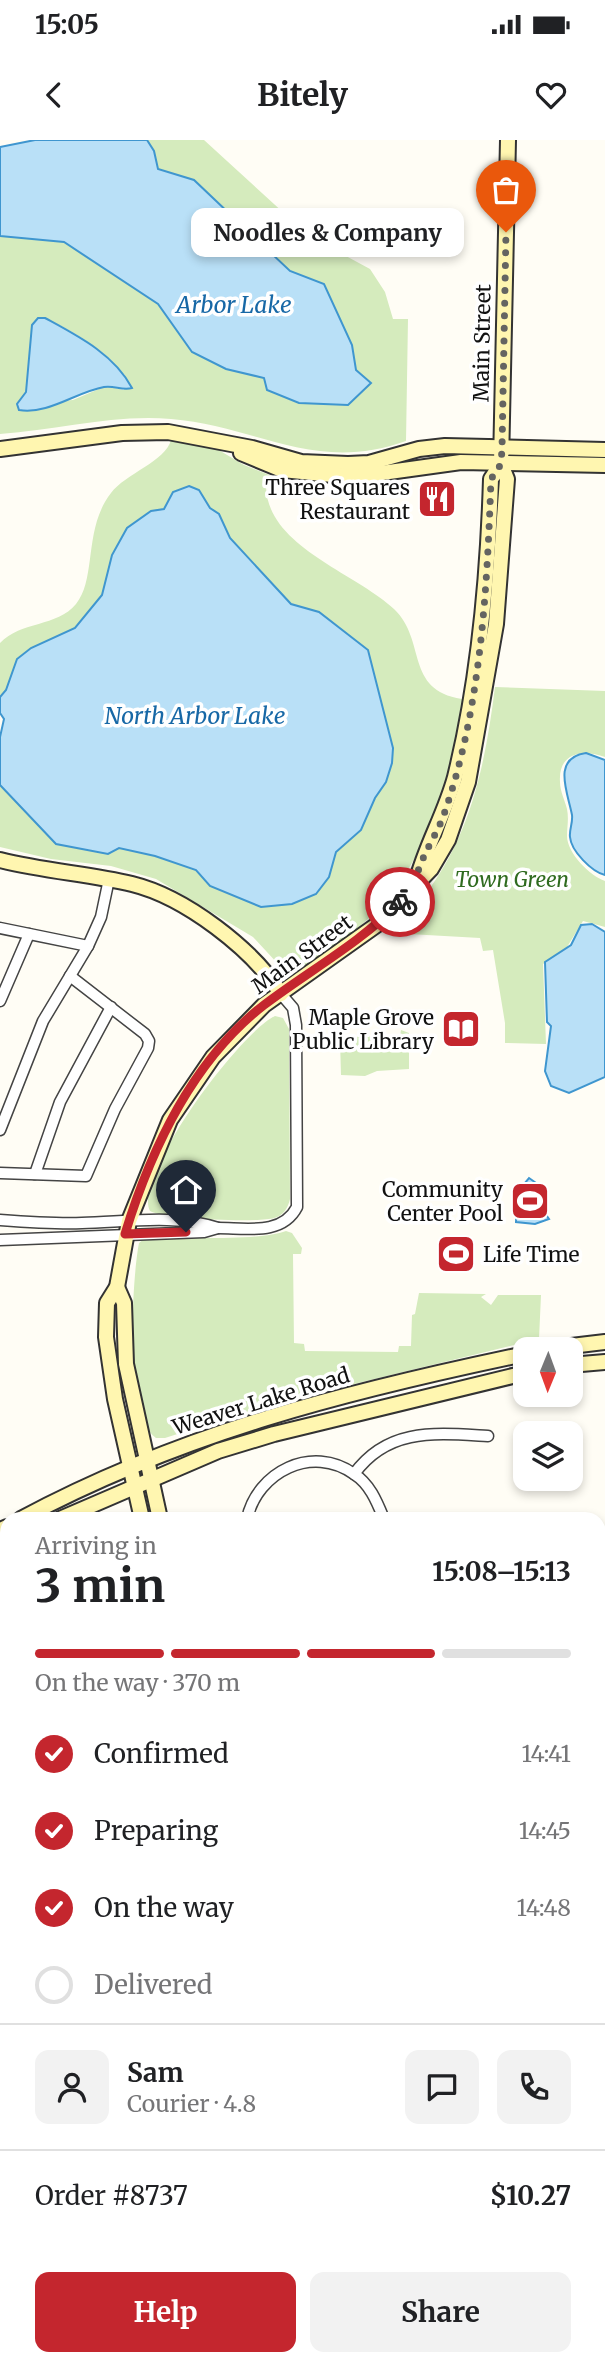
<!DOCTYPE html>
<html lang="en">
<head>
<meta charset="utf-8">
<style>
	body { margin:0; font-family:Merriweather,serif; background:#f2f2f2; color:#202124; height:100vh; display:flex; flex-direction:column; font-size:26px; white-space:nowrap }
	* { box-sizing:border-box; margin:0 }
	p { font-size:23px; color:#757577 }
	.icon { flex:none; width:38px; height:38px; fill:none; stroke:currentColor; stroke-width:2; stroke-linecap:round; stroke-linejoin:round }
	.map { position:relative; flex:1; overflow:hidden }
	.sheet { position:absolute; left:0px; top:1372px; width:606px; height:854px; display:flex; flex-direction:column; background:#fff; border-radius:21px 21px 0 0; box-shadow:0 4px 10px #0003 }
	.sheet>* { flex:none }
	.needle { width:46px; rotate:181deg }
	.buttons { position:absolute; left:513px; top:1197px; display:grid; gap:14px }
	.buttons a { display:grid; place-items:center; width:70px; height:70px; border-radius:14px; background:#fff; box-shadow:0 4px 10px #0003; font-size:35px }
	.pin { position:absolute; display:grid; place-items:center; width:60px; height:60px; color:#fff; margin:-72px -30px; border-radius:50% 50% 50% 0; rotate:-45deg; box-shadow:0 0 7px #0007 }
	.pin .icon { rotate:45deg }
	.courier { position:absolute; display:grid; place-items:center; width:70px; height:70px; margin:-35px; border:5px solid #c4262e; border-radius:50%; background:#fff; color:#222; box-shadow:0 2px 9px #0007 }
	.bubble { position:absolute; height:49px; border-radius:14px; background:#fff; box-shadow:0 4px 10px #0003; font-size:23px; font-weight:700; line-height:49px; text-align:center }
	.headline em { font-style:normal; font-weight:700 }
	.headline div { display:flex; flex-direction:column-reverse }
	.headline { display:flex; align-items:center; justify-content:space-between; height:119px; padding:0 35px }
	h1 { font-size:46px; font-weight:700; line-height:52px }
	.bar { display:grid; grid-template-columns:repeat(4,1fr); gap:10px 7px; align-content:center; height:84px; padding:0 35px }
	.bar i { height:9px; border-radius:5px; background:#e0e0e0 }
	.bar .current { background:#c4262e }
	.bar p { grid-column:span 4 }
	.line { display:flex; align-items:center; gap:18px; padding:0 35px; border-top:2px solid #e0e0e0 }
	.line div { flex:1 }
	.round { display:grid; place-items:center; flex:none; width:74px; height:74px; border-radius:14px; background:#f2f2f2 }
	ol { padding:0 35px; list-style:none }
	li { display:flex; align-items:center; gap:21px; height:77px }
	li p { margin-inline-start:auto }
	li .icon { padding:7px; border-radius:50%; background:#c4262e; color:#fff; stroke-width:4 }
	li:last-child { color:#757577 }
	li i { width:38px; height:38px; border:4px solid #e0e0e0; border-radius:50% }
	.cta { display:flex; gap:14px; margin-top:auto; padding:14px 35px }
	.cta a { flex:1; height:80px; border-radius:14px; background:#c4262e; color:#fff; font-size:28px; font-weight:700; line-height:80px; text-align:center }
	.cta a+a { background:#f2f2f2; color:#202124 }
	.status { display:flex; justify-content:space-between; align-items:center; height:49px; padding:0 35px; background:#fff; direction:ltr }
	.status svg { height:19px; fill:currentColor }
	header { display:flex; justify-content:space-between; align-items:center; height:91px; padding:0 35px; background:#fff; font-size:32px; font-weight:700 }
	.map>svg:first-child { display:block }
	.green { fill:#d5ebbd; fill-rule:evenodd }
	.pitch { fill:#e6f2cf }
	.water { fill:#b9e0f7; stroke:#3f96cf; stroke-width:2 }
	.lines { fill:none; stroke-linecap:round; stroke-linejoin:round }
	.street-casing { stroke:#444; stroke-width:13 }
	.secondary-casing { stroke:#333; stroke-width:18 }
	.street { stroke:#fff; stroke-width:10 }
	.secondary { stroke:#fff6b0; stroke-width:14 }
	.done { stroke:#646461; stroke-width:7; stroke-dasharray:0 12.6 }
	.route { stroke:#c4262e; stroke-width:9 }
	.labels { text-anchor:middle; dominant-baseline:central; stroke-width:7; stroke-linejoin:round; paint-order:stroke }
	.street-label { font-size:21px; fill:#111; stroke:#fff }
	.poi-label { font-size:21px; fill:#111; stroke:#fff; text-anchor:end }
	.park-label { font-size:21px; font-style:italic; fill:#2f6b1f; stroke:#fff }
	.water-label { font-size:23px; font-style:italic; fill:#1768a6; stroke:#fff }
</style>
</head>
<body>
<div class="status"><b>15:05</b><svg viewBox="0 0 49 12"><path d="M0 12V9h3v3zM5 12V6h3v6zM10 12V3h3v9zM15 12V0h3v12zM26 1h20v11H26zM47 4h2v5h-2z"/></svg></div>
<header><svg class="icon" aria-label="back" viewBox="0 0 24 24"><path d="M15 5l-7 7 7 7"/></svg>Bitely<svg class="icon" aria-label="heart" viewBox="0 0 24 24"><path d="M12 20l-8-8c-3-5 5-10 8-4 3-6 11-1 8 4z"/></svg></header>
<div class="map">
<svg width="605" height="2226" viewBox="0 0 605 2226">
	<rect width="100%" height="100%" fill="#fffdf5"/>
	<g class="green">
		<path d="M147,0H204L309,96L370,129L385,152L393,179H408L406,301C315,334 257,286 171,279C114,274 57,290 0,294V96L64,102L158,164L192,212L226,229L265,238L267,250L299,263L348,265L371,243L356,230L352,205L324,144L290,131L194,40L158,29L154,11ZM38,178C56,179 96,206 110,219C115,225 118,231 125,235L124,250L106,246L73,260L18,264L26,252Z"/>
		<path d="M171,300L217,309L244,325L272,336L273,346L266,347C268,407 356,433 394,469C427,500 404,550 462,559L464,568C442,668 421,745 333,808L331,813L291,838L253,797L156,739L111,726L51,719L0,707V645L56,704L118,708L155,716L196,730L210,746L262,767L329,737L336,712L361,690L375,658L386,642L393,608L368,510L319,472L291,464L230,398L219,374L210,368L199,350L173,352L164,369L112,415L102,455L75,488L31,508L17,519L6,551L0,557V503C21,481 57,487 76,464C97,438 83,389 111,353C125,334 166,321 171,300Z"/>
		<path d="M495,547L605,551V617C583,609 558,612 560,642C560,651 565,661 567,669C569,679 567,687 567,696C567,713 590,736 605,741V787L583,781L567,807L543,824L546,904L505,903V883L493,810L483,811L480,798L391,793C404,778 419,764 430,748C473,688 486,618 495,547Z"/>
		<path d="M275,876L283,878L289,889L290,1059C288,1068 283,1076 274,1078C258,1083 163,1079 150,1071C132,1037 240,892 275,876Z"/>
		<path d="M401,890L409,893V929L377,931L365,936L341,935L340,900L345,897L400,896Z"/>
		<path d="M286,1091L292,1093L302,1108L301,1114H293L294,1203L304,1204L305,1211L398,1212L399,1206H411L412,1175L415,1174L419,1153L486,1154L481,1157L491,1165L498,1155H541L539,1199L268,1265L165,1298H156C124,1276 132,1139 139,1103L144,1099C180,1096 256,1102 286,1091Z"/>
		<path d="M7,1435V2110L0,2118V1439Z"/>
	</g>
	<path class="pitch" d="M7,1975V2086L0,2089V1977Z"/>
	<g class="water">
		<path d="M35,0H147L154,11L158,29L194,40L290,131L324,144L352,205L356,230L371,243L348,265L299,263L267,250L264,238L226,229L192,212L158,164L64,102L0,96V7Z"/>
		<path d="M38,178H45C78,196 114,214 132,248C122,251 114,245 104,247C76,252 48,275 19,270L17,264L26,252L32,185Z"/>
		<path d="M189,346L199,350L210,368L219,374L230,398L291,464L319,472L368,510L393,608L392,623L386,642L375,658L361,690L336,712L329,737L316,754L292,764L261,767L210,746L196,730L155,716L119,708L108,714L56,704L0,645V597L4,579L0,573V557L6,550L17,519L31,508L75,488L102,455L112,415L127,388L151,371L164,369L173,352Z"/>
		<path d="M586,613L605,620V735C592,732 571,711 570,697C569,690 573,683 572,675C568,653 551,618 586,613Z"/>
		<path d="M592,784L605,792V937L569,953L551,946L545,931L551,886L547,882L545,822L571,805L581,785Z"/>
		<path d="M529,1038L546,1050V1058L539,1065L549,1079L535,1084L516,1082L517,1060H520V1052H529L524,1044Z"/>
		<path d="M0,1479L7,1485V1533L0,1540Z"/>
		<path d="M7,1591V1674L0,1649V1594Z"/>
		<path d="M7,1826V1891C0,1874 0,1843 7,1826Z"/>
	</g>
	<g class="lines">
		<g class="street-casing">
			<g id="street">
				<path d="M0,788L88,806"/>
				<path d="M0,861L29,794"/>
				<path d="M0,990L43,881L88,806L101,777L109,739"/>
				<path d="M0,1033L86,1036L115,969L148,908L149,901L145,894L70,836"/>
				<path d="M35,1034L60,962L111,867"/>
				<path d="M0,1080C27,1082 55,1084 82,1083C126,1082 176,1074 218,1088L204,1092L0,1100"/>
				<path d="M218,1088C246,1088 282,1096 297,1067L296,885L293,868L281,854"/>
				<path d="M354,1334C388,1287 436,1293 488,1296"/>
				<path d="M247,1379C257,1332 312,1304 354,1334C370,1344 377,1362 384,1379"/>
				<path d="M598,1712L605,1722L598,1728"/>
				<path d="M598,2118L605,2122"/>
				<path d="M0,2204L7,2205"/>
				<path d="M19,2226V2219"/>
			</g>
		</g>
		<g class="secondary-casing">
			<g id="secondary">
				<path d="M0,309L122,293L168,292L252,308L301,322L348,324L369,323L419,309L445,306L605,310"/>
				<path d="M241,313L282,330L353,337L461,322L605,325"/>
				<path d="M0,720C44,731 89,734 132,744C185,757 253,809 281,854"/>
				<path d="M416,743C425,707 445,674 455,637C479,540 488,438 491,339L501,324"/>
				<path d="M117,1147L124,1163L126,1224L160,1379"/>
				<path d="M546,1209L605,1202"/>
				<path d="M570,1225L605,1222"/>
				<path d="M21,1379C181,1293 348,1251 525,1214"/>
				<path d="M60,1379L218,1311L274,1294L525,1233"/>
				<path d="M142,1379L115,1259L106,1197L107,1163L117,1147L129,1081L170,980L213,917L264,865L378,784L431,729L448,700L468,642L496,484L507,339L501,324L508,0"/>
				<path d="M0,1390L7,1387"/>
				<path d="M0,1411L7,1408"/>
				<path d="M598,2194L605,2188"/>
				<path d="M308,2219L315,2226"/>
				<path d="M562,2226L570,2219"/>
			</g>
		</g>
		<use href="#street" class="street"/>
		<use href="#secondary" class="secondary"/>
	</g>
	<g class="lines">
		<path class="done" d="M400,762C416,744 413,742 422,721C428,706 437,693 443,677C481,571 487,450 491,339L501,324L502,309L506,92"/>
		<path class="route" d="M186,1092L125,1094C151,1009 192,921 264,865C310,830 359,804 400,762"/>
	</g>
	<defs>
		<g id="restaurant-square" transform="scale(2.0125)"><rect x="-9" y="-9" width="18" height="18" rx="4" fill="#c4262e" stroke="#fff"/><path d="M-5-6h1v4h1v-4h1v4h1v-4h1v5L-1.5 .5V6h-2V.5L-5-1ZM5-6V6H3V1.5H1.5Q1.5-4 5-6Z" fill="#fff"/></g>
		<g id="library-square" transform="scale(2.0125)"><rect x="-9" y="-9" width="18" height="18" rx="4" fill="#c4262e" stroke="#fff"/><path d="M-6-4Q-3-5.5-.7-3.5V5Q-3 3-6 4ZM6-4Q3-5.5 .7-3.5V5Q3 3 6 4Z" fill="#fff"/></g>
		<g id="stadium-square" transform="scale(2.0125)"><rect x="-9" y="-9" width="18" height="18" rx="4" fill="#c4262e" stroke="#fff"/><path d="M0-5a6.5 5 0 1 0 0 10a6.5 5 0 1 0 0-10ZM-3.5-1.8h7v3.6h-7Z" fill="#fff"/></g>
	</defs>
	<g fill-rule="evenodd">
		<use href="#restaurant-square" x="437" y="359"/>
		<use href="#library-square" x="461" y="889"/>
		<use href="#stadium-square" x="530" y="1061"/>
		<use href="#stadium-square" x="456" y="1114"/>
	</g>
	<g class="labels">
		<g class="street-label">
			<text transform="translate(482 203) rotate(-89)">Main Street</text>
			<text transform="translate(302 814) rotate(-36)">Main Street</text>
			<text transform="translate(261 1261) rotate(-17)">Weaver Lake Road</text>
		</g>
		<g class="poi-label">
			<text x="410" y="347">Three Squares<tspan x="410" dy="24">Restaurant</tspan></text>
			<text x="434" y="877">Maple Grove<tspan x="434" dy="24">Public Library</tspan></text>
			<text x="503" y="1049">Community<tspan x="503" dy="24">Center Pool</tspan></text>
			<text x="483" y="1114" text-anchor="start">Life Time</text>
		</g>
		<g class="park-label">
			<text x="512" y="739">Town Green</text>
		</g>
		<g class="water-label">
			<text x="234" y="164">Arbor Lake</text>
			<text x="195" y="575">North Arbor Lake</text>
		</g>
	</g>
</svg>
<div class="buttons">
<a><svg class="needle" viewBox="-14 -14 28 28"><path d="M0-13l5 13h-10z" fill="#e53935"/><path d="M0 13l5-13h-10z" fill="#757577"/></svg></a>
<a><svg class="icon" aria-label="layers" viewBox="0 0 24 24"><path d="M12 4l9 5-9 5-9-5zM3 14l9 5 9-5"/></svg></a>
</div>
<div class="pin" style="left:506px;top:92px;background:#ea580c"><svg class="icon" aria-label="bag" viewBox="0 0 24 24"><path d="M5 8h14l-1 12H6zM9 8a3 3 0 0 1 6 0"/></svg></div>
<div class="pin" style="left:186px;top:1092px;background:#1f2937"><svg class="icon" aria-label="home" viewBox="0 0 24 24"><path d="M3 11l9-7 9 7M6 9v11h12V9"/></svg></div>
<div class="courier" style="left:400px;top:762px"><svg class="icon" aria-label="bike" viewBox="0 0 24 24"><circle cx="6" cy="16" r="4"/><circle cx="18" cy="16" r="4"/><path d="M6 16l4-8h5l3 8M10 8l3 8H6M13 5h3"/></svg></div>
<div class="bubble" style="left:191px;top:68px;width:273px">Noodles &amp; Company</div>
<section class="sheet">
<div class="headline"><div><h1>3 min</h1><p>Arriving in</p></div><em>15:08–15:13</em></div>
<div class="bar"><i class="current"></i><i class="current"></i><i class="current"></i><i></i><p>On the way · 370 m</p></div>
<ol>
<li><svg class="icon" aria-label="check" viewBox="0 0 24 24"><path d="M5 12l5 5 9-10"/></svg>Confirmed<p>14:41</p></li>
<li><svg class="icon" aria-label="check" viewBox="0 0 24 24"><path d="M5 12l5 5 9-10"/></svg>Preparing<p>14:45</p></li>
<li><svg class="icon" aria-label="check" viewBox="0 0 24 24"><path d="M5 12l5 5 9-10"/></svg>On the way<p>14:48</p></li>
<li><i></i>Delivered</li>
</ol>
<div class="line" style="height:126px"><a class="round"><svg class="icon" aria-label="person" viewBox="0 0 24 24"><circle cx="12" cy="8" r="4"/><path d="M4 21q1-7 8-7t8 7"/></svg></a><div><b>Sam</b><p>Courier · 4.8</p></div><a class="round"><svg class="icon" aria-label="chat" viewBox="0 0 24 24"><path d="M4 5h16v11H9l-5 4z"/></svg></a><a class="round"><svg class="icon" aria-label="phone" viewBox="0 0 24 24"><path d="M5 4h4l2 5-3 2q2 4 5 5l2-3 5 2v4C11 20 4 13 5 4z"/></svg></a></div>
<div class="line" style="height:91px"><div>Order #8737</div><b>$10.27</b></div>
<div class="cta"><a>Help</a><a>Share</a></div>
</section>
</div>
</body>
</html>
